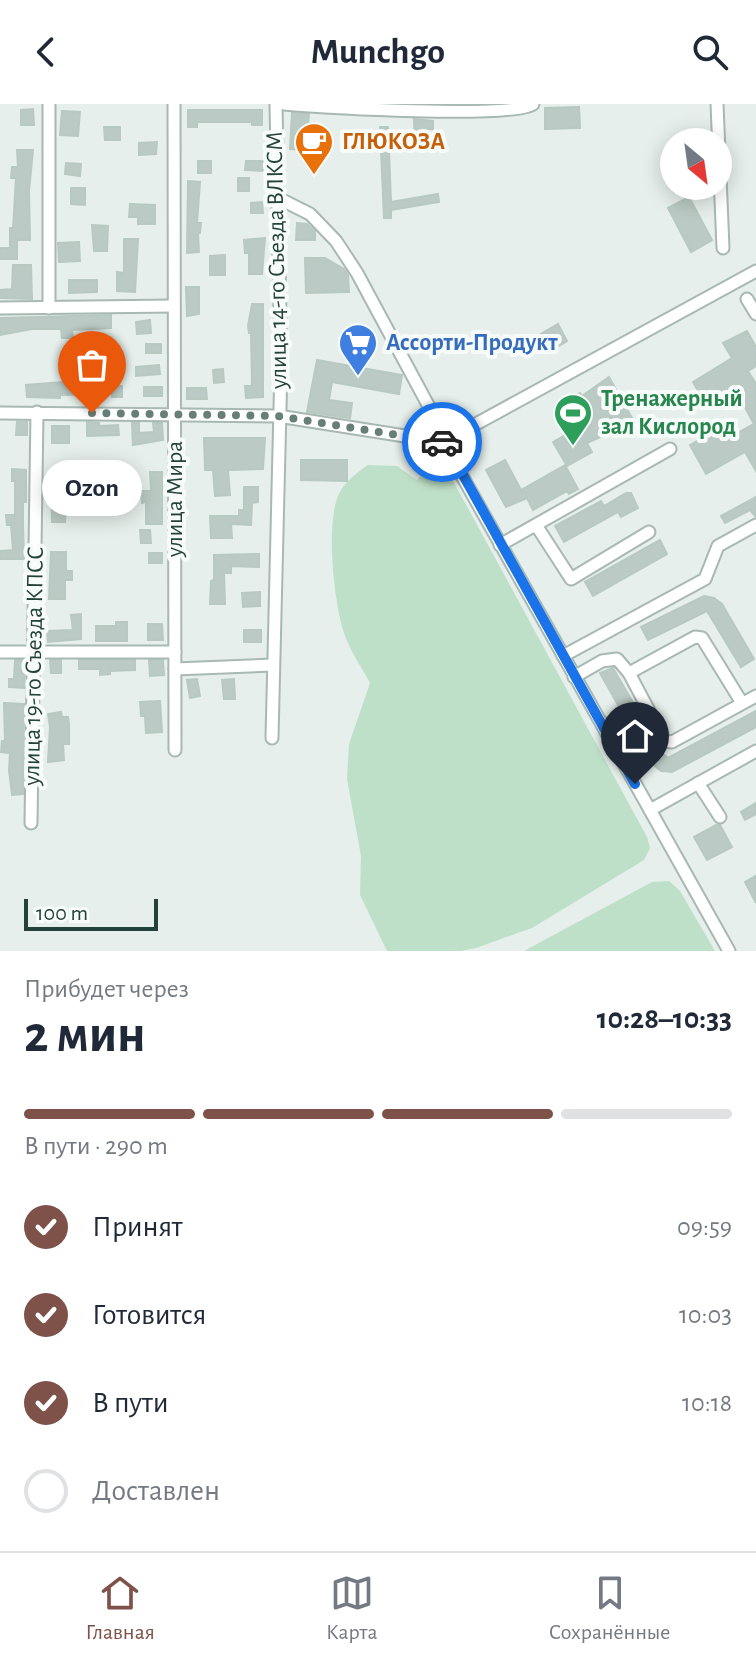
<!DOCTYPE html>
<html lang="ru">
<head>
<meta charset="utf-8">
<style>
	body { margin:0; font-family:"Alegreya Sans",sans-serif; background:#f6f6f7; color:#1f2937; height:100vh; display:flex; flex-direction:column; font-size:30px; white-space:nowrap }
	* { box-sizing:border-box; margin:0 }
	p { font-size:26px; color:#747a83 }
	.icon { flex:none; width:44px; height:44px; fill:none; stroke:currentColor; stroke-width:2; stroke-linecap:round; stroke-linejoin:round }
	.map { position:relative; height:847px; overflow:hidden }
	.drawer { display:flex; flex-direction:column; background:#fff; flex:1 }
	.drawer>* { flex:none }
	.needle { width:52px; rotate:151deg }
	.buttons { position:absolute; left:660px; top:24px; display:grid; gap:16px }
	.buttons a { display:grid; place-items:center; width:72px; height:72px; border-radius:50%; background:#fff; box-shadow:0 4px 20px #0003; font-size:40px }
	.scale { position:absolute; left:24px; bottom:20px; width:134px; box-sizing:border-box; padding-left:8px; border:4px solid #24423a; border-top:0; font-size:22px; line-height:28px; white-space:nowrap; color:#24423a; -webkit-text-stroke:6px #f7fbf9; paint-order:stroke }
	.pin { position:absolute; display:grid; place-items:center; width:68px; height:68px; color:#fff; margin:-82px -34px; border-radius:50% 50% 50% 0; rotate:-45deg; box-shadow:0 0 8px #0007 }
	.pin .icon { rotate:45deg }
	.courier { position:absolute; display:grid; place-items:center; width:80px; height:80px; margin:-40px; border:6px solid #1a73e8; border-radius:50%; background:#fff; color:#222; box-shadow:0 2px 10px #0007 }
	.bubble { position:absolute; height:56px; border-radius:28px; background:#fff; box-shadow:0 4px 20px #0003; font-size:26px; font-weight:700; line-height:56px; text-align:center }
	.summary em { font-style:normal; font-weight:700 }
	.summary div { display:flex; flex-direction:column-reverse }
	.summary { display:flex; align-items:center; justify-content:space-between; height:136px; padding:0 24px }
	h1 { font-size:52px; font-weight:700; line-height:60px }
	.bar { display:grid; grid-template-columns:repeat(4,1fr); gap:12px 8px; align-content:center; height:96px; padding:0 24px }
	.bar i { height:10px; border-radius:6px; background:#e0e1e3 }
	.bar .selected { background:#7f5249 }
	.bar p { grid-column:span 4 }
	ol { padding:0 24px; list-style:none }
	li { display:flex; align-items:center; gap:24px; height:88px }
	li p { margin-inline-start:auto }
	li .icon { padding:8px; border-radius:50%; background:#7f5249; color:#fff; stroke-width:4 }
	li:last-child { color:#747a83 }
	li i { width:44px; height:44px; border:4px solid #e0e1e3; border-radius:50% }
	header { display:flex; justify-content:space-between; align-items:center; height:104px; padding:0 24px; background:#fff; font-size:36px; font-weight:700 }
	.menu { display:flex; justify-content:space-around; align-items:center; height:112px; border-top:2px solid #e0e1e3; background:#fff; font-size:22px; color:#747a83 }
	.menu a { display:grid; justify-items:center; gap:4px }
	.menu .selected { color:#7f5249 }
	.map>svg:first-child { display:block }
	.green { fill:#bfe0c8 }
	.building { fill:#bbcac4; stroke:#b8c9c2; stroke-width:2 }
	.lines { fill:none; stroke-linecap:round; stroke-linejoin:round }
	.minor-casing { stroke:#a8b8b2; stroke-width:15 }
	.minor { stroke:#fff; stroke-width:11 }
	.done { stroke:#687f78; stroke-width:8; stroke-dasharray:0 14.4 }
	.route { stroke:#1a73e8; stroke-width:10 }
	.labels { text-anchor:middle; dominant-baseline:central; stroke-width:8; stroke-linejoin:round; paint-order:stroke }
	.food-label { font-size:24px; font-weight:bold; fill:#c56008; stroke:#f7fbf9; text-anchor:start }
	.street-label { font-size:24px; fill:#24423a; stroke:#f7fbf9 }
	.shop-label { font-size:24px; font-weight:bold; fill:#366cbe; stroke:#f7fbf9; text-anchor:start }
	.leisure-label { font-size:24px; font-weight:bold; fill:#27864d; stroke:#f7fbf9; text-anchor:start }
</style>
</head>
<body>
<header><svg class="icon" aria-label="back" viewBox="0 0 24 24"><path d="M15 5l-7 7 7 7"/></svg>Munchgo<svg class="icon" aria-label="search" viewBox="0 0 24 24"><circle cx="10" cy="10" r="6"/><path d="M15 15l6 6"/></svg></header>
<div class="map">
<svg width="756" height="847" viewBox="0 0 756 847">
	<rect width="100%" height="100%" fill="#e6efeb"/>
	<g class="green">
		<path d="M368,361L397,362L417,376L432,361L451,373L647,733L650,744L644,756L532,824L476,844L461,847H387L360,791L361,752L347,675L349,640L370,579C361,562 350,547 344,529C334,499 324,413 341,386C347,376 359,367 368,361Z"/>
		<path d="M669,777L680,787L715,847H524L652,778Z"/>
	</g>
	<g class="building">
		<path d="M579,3L580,24L545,25V4Z"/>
		<path d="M33,5L34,21H21V6Z"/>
		<path d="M188,6H262V21H252V18H197V23H188Z"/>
		<path d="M62,7L80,8L78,32L60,31Z"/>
		<path d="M292,9L309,10L306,46L290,45Z"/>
		<path d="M414,15L433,17V25L424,26L425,43H415Z"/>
		<path d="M104,23H120V36H105Z"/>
		<path d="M380,23H388L391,98L438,90L439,98L391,106V114H384Z"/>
		<path d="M157,38L156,50L139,51V39Z"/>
		<path d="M17,46H33L29,87L30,136H17V155H0V144H10V124H13L16,74H11L12,63H18Z"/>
		<rect x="198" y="57" width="13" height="12"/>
		<path d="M246,57H264V67L245,66Z"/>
		<path d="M66,59L81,60L80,72L65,70Z"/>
		<rect x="238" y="74" width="11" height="13"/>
		<path d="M188,77L200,78L197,119H201L200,129H198L199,148L187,149Z"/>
		<path d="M71,84H85V101L71,100Z"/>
		<path d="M689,93L712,136L691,148L668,104Z"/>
		<path d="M262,98L263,109H251V99Z"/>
		<path d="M130,100L155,101V120H138V113H129Z"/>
		<path d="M297,119L307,120L315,127V136H296Z"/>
		<path d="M92,121L108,122L107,147H94Z"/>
		<path d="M265,134L262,170H249V149H245L244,136Z"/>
		<path d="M124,135H138L135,188L117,187V168L124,169Z"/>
		<path d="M79,138L80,157L59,158L58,139Z"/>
		<path d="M225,151V171H210V152Z"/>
		<path d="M305,154H325L344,165L348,171L349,188L306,189Z"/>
		<path d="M13,161H31L32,195L0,194V186L12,185Z"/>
		<path d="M69,176H97V188L69,189Z"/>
		<path d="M186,183H199V210L187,212Z"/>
		<path d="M252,200H263V293L246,294L245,282H252L251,229H249L248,222Z"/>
		<path d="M111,211V224L72,226L73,234H62L61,225H32L0,231V214Z"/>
		<path d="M150,216L151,229L137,230L136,218Z"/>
		<path d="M558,220L567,237L550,247L541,230Z"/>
		<path d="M747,227L756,243V262L748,267L756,280V367L745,348L706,370L690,341L726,320L732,332L754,320L734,283L705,299L693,278L732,254L723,239Z"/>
		<rect x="146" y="240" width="15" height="9"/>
		<path d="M317,256L402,271L399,290L332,278L329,296L352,299L350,314L307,308Z"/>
		<path d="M159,261L160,270L136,272V263Z"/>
		<path d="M223,265L224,278L214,279L213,266Z"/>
		<path d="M609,273L632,314L625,318L627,321L587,339L592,348L567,362L553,338L586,319L572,294L580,289L582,292Z"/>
		<path d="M100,275L101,278H115V282H122V293H112V290L60,291V294L27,293L26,281Z"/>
		<rect x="144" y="283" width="18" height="9"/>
		<path d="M187,284H206L207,295H187Z"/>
		<path d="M17,318H27V331H16Z"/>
		<path d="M87,318L99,319V322L118,321L119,331L87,332Z"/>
		<path d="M132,319H139V329L154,328L153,319H162L163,336L133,341Z"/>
		<rect x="52" y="322" width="17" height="17"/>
		<path d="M204,334H265L263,365L228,366L230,391L215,392L213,366H205Z"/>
		<path d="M301,356H347V377L301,376Z"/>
		<path d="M505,356L521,386L565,361L578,385L569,390L567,387L533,406L527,394L506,403L486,366Z"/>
		<path d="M12,365L26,366V398H23V420L24,455H1V447L13,446L11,421H7L6,411H15V377H12Z"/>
		<path d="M51,367H68L65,418H52Z"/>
		<path d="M150,368H162V420H146V398L142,399L141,387H151Z"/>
		<path d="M244,383H258V398L252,399L251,421L231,420L232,434H211L210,412H239V406H244Z"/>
		<path d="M626,389H631L638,404L621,413L618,408L564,438L555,422L601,397L604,402Z"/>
		<path d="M756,393V413L750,406L725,419L721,412Z"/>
		<path d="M140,426H150L151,439H141Z"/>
		<path d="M660,436L667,450L593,492L585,478Z"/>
		<path d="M51,448H66V467H72V476H65V495H49Z"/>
		<rect x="149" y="449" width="13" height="10"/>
		<path d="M259,450V463L231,462V469H224L225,500H210L211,477L214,476V451Z"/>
		<path d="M260,488V502L243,503L242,489Z"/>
		<path d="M704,492L714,494L722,500L754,555L741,563L707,507L648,536L641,523Z"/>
		<path d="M81,510V535L48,538L47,527L73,526L71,511Z"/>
		<path d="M116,518H127V537H96V522H116Z"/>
		<path d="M148,520H162L163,536H148Z"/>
		<rect x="244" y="526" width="17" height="12"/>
		<path d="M15,556H25L24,584L9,583V575H14Z"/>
		<path d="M50,556H61V569H51Z"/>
		<path d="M79,556H135V566L110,567V570L100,571V565H79Z"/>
		<path d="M149,556H163L164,571L150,572Z"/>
		<path d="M613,564L662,649L668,654L756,607V623L672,668L661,667L650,658L600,569Z"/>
		<path d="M197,575L200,592L190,594L187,576Z"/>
		<path d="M234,575L235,595H224L222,576Z"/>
		<path d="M160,597L162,628L146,629L145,612H141L140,598Z"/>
		<path d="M4,599L24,600L23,690L12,691L9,666L10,649L1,648L2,637H5Z"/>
		<path d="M61,608L62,613H68L69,620V640H63L64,656L48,658L50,623L48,610Z"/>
		<path d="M756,699V710L745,716L741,708Z"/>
		<path d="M716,721H720L732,743L707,756L694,733Z"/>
		<path d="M756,772V799L745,778Z"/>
	</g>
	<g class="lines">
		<g class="minor-casing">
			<g id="minor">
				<path d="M174,0L175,646"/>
				<path d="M284,0C320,3 513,15 533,0"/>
				<path d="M717,0L723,144"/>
				<path d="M278,94L310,110L336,137L357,169L434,312L436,318L431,336"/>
				<path d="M747,195L756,210"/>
				<path d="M0,204L174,202"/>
				<path d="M49,204V0"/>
				<path d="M0,309L278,312L443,338"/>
				<path d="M443,338L650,706L756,647"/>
				<path d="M443,338L756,167"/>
				<path d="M536,421L571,475L649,428"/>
				<path d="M500,441L670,345"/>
				<path d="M0,548H175"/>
				<path d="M563,552L705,475L718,442L756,421"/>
				<path d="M175,565L273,561"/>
				<path d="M629,569L695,533L702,534L742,599"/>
				<path d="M574,573L602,557L617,555L629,569L665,637L672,638L756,592"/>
				<path d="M272,634L281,263L276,0"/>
				<path d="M698,679L720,713"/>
				<path d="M650,706L729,847"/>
				<path d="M31,719L37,308"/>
			</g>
		</g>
		<use href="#minor" class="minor"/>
	</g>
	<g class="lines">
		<path class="done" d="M92,309L278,312L442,338"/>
		<path class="route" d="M442,338L453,353L635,680"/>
	</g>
	<defs>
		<g id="cafe-pin" transform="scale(2)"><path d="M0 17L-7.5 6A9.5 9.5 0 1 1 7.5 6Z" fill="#e8710a" stroke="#f7fbf9"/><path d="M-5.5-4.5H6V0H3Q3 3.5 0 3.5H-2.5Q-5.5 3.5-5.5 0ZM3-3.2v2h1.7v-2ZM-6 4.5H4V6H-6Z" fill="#fff"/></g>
		<g id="supermarket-pin" transform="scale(2)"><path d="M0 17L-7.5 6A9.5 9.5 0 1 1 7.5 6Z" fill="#3f7fe0" stroke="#f7fbf9"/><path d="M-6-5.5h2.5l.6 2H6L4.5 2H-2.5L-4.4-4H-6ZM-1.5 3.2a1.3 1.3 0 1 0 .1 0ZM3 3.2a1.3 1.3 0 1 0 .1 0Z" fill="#fff"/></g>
		<g id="stadium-pin" transform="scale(2)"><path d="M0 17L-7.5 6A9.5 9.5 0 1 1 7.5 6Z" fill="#2e9e5b" stroke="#f7fbf9"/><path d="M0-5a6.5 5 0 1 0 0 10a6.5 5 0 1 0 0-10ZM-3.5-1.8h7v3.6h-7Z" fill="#fff"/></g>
	</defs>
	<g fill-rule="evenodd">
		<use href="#cafe-pin" x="314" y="38"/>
		<use href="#supermarket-pin" x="358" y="239"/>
		<use href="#stadium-pin" x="573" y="309"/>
	</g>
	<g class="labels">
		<g class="food-label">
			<text x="342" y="38">ГЛЮКОЗА</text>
		</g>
		<g class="street-label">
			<text transform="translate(277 156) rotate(-91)">улица 14-го Съезда ВЛКСМ</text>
			<text transform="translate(175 395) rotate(-90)">улица Мира</text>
			<text transform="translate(34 562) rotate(-89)">улица 19-го Съезда КПСС</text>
		</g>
		<g class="shop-label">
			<text x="386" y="239">Ассорти-Продукт</text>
		</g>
		<g class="leisure-label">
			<text x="601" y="295">Тренажерный<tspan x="601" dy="28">зал Кислород</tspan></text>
		</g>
	</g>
</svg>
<div class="buttons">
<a><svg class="needle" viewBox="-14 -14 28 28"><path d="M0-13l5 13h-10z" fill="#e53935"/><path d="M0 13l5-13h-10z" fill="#747a83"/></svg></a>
</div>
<div class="scale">100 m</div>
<div class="pin" style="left:92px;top:309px;background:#ea580c"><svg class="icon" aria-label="bag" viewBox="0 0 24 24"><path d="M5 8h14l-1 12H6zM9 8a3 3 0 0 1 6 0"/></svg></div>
<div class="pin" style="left:635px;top:680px;background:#1f2937"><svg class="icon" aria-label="home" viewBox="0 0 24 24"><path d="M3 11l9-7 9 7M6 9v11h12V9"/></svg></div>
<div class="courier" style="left:442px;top:338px"><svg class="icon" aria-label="car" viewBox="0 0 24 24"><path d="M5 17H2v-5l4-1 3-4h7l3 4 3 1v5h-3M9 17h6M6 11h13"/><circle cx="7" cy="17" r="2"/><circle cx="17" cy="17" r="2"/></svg></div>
<div class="bubble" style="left:42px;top:356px;width:100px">Ozon</div>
</div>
<section class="drawer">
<div class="summary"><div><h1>2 мин</h1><p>Прибудет через</p></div><em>10:28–10:33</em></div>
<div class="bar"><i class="selected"></i><i class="selected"></i><i class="selected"></i><i></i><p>В пути · 290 m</p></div>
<ol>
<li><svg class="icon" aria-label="check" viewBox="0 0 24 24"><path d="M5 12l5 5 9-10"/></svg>Принят<p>09:59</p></li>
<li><svg class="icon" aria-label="check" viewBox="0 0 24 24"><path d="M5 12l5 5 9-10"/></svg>Готовится<p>10:03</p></li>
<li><svg class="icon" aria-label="check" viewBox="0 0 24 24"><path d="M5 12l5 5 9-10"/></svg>В пути<p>10:18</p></li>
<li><i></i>Доставлен</li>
</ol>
</section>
<nav class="menu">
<a class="selected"><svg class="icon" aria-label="home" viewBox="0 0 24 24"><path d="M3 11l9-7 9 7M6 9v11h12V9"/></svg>Главная</a>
<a><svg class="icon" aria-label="map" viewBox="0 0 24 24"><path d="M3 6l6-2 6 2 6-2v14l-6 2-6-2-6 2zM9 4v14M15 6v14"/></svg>Карта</a>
<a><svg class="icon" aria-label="saved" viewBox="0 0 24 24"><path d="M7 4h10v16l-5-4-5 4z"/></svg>Сохранённые</a>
</nav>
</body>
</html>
